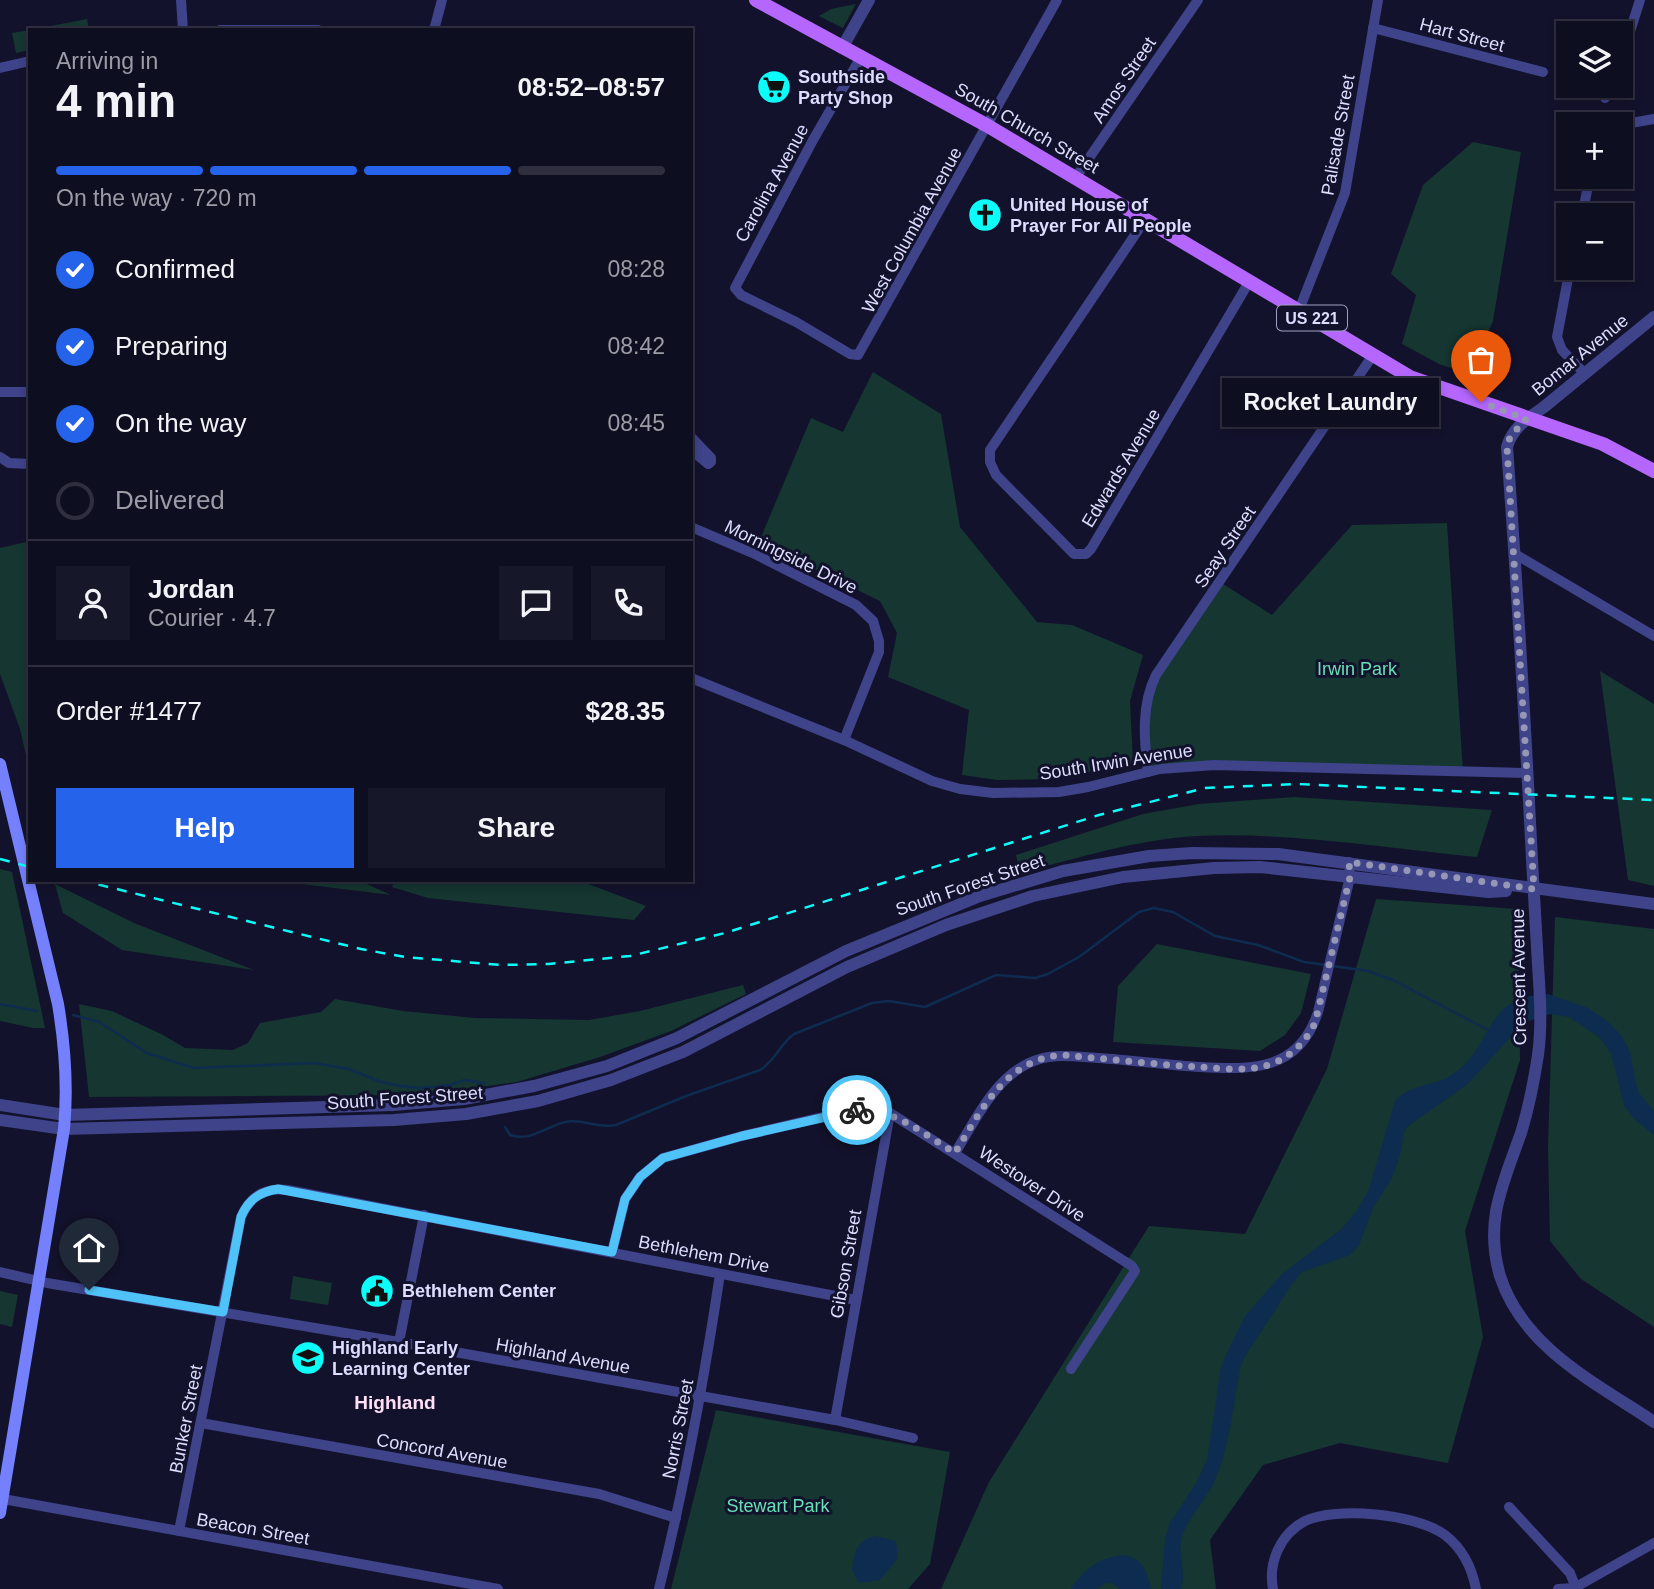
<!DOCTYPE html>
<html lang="en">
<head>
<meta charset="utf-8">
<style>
	body { margin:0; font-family:Arial,sans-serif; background:#17172a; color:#f1f3f6; height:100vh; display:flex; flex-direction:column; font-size:26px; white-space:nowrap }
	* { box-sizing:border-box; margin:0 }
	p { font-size:23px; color:#9b9ca5 }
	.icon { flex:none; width:38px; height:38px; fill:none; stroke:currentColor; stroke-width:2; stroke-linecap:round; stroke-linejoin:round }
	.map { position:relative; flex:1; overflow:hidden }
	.details { position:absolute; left:28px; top:28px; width:665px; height:854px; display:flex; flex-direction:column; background:#0e0e21; border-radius:0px; box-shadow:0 4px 10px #0003,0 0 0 2px #2e2e3f }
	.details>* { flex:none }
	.buttons { position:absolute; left:1556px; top:21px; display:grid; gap:14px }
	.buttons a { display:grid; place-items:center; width:77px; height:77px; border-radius:0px; background:#0e0e21; box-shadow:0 4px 10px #0003,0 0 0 2px #2e2e3f; font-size:35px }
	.pin { position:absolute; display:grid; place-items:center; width:60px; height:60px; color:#fff; margin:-72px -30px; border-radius:50% 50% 50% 0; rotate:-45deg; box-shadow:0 0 7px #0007 }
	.pin .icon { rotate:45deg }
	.courier { position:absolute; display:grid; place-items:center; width:70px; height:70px; margin:-35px; border:5px solid #4fc3f7; border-radius:50%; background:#fff; color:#222; box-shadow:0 2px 9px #0007 }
	.bubble { position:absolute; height:49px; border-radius:0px; background:#0e0e21; box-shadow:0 4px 10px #0003,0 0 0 2px #2e2e3f; font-size:23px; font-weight:700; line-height:49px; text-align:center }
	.headline em { font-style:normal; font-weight:700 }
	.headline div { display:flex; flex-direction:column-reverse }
	.headline { display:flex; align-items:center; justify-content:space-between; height:119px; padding:0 28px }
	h1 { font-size:46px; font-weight:700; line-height:52px }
	.bar { display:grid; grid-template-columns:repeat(4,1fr); gap:10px 7px; align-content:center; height:84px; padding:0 28px }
	.bar i { height:9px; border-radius:5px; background:#2e2e3f }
	.bar .active { background:#2563eb }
	.bar p { grid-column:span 4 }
	.line { display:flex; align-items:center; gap:18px; padding:0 28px; border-top:2px solid #2e2e3f }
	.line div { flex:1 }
	.round { display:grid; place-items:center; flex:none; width:74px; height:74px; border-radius:0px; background:#17172a }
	ol { padding:0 28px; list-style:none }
	li { display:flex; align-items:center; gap:21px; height:77px }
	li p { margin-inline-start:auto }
	li .icon { padding:7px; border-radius:50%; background:#2563eb; color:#fff; stroke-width:4 }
	li:last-child { color:#9b9ca5 }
	li i { width:38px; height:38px; border:4px solid #2e2e3f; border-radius:50% }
	.primary-button { display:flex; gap:14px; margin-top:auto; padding:14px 28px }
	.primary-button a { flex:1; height:80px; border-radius:0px; background:#2563eb; color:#fff; font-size:28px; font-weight:700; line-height:80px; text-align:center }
	.primary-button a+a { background:#17172a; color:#f1f3f6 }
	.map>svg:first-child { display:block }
	.green { fill:#153631 }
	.water { fill:#0e2c4f }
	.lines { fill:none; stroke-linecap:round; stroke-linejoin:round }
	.stream { stroke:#0e2c4f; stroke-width:2.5 }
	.minor { stroke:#3e438a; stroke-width:10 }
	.tertiary { stroke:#3e438a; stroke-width:12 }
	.secondary { stroke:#7580fd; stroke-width:12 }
	.primary { stroke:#b466fd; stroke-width:14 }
	.rail { stroke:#0cfcfa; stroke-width:2.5; stroke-dasharray:10 9; stroke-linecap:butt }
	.done { stroke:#9696b5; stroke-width:7; stroke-dasharray:0 12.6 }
	.route { stroke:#4fc3f7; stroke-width:9 }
	.labels { text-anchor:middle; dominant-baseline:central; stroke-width:6; stroke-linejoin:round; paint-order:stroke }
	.shield { fill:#13122c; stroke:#a0a0c0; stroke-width:2 }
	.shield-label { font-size:16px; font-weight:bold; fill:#ddf }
	.street-label { font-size:18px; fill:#ddf; stroke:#13122c }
	.poi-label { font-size:18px; font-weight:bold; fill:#ddf; stroke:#13122c; text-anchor:start }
	.park-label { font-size:18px; fill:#68e0b5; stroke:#13122c }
	.neighbourhood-label { font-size:19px; font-weight:bold; fill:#ffdff6; stroke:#13122c }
</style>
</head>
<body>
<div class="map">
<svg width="1654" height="1589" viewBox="0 0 1654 1589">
	<rect width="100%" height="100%" fill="#13122c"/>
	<g class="green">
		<path d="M856,4L843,28L819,16L831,9Z"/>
		<path d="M87,19L89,30H30Z"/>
		<path d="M30,30V50L16,53L12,33Z"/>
		<path d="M1473,142L1521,152L1493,321L1471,375L1439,364L1402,344L1416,295L1391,274L1423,185Z"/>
		<path d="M873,372L941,414L960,527L1037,622L1072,625L1143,655L1130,701L1133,763L1055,779L997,780L962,775L969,710L888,677L897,633L880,601L759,542L811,418L843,432Z"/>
		<path d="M1447,523L1463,772L1250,765L1148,772L1150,690L1220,582L1272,615L1352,525Z"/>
		<path d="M26,542L30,554V773L20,729L0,674V548Z"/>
		<path d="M1600,671L1654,704V886L1628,880Z"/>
		<path d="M1294,797L1492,810L1477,857C1386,848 1289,832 1198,836C1138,839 1078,858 1020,873L1016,855L1143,814L1199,804Z"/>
		<path d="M0,869L12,872L45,1028H33L0,1021Z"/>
		<path d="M269,880H358L391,895Z"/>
		<path d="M395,880H578L646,906L634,920L428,898L392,887Z"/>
		<path d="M55,884L134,923L254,970L122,950L63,913Z"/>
		<path d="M1376,899L1518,909L1520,1060L1465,1231L1483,1337L1448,1463L1340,1443L1263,1465L1210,1540L1216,1589H941L989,1482L1149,1226L1245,1234L1327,1069Z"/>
		<path d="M1555,917L1654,929V1327L1581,1279L1550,1241L1548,1147Z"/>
		<path d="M1157,944L1311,974L1301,1013L1285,1035L1260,1051L1113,1042L1118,986Z"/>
		<path d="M743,985L746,994L671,1031L600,1057L517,1082L420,1095L89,1097L79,1004L112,1011L163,1035L185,1048L233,1050L248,1043L260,1023L321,1012L335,999L403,1011L475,1018L589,1020L640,1011Z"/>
		<path d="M293,1276L332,1283L328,1305L290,1299Z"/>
		<path d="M0,1291L18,1295L12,1327L0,1324Z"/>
		<path d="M716,1410L950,1452L930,1564L908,1589H671Z"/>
	</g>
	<g class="water">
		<path d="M1548,994L1588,1008L1606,1020L1621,1035L1630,1052L1638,1092L1654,1111V1135L1633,1118L1624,1105L1611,1053L1599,1037L1569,1017L1550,1014L1523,1023L1468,1084L1408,1126L1404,1132L1400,1155L1392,1178L1373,1208L1359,1245L1350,1255L1302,1272L1292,1284L1244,1358L1240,1369C1233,1406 1230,1446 1215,1480C1207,1499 1184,1522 1181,1541C1179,1557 1186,1573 1181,1589H1161L1165,1539L1170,1523L1196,1483L1207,1460L1221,1367L1231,1344L1245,1316L1282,1274L1341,1229L1356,1212L1368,1192L1395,1101C1410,1083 1434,1087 1453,1074C1495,1046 1482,996 1548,994Z"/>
		<path d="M875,1536L896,1541L898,1558L880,1580L859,1583L852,1570C855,1551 855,1542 875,1536Z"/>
		<path d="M1125,1555C1146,1561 1145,1571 1152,1589H1120L1112,1583H1106L1097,1589H1071C1083,1569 1102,1556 1125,1555Z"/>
	</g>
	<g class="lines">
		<g class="stream">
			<path d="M1333,966L1368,971L1393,980L1490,1031"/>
			<path d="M0,1004L37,1011"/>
			<path d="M73,1015L99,1022L147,1053L194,1068L314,1063L349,1069L381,1082L400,1086L420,1088L450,1085L465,1080L484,1083"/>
			<path d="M505,1127L510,1135C531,1142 545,1127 565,1122C582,1118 598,1129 616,1125L686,1096L760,1070C775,1061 780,1044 794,1034L872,1003L889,1001L925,1007L996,975L1035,978L1048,974L1079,957L1139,912L1154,908L1173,912L1215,936L1258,945L1304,962L1326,965"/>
		</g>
		<g class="minor">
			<path d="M181,0L183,30"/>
			<path d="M1373,28L1543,72"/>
			<path d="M220,30H318"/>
			<path d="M434,30L442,0"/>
			<path d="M861,57L813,140L735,288L741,295L796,322L850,354L858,355L1057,0"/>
			<path d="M1620,63L1640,0"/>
			<path d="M0,68L30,61"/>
			<path d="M1605,98L1611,86"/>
			<path d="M1620,125L1654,119"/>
			<path d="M1076,177L1198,0"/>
			<path d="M1582,215L1590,177"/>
			<path d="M1145,220L990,450V462L996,475L1074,554H1086L1091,549L1249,282"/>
			<path d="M1570,268L1557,337L1562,350L1584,373"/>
			<path d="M1299,310L1345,193L1378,0"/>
			<path d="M0,392H30"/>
			<path d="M691,437L711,458V462L708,464L691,450"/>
			<path d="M0,457L9,463L30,464"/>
			<path d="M691,527L757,555L856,605L873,621L879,641V652L844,740"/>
			<path d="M1515,554L1654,636"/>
			<path d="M691,678L844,740L932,781L960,789L993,793L1059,792L1088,787L1160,769L1214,765L1528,773"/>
			<path d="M1148,772C1144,740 1141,705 1156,675L1373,355"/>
			<path d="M955,1153C975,1121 993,1080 1029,1063C1052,1052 1074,1057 1098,1058C1132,1060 1166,1065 1200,1067C1252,1070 1299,1071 1318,1012L1350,877L1349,862"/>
			<path d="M612,1252L625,1199L640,1177L663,1158L742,1136L852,1110L869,1109L890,1113L1132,1266L1135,1271L1071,1369"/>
			<path d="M0,1272L47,1283L399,1342L835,1420L913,1438"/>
			<path d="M399,1342L424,1215"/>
			<path d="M835,1420L890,1113"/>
			<path d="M201,1423L599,1494L676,1518"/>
			<path d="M3,1499L498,1589"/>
			<path d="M1509,1507L1570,1573L1574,1583V1589"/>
			<path d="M179,1531L241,1217C250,1196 265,1187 288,1190L856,1300"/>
			<path d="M659,1589C685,1485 704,1380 720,1274"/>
			<path d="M1273,1589C1268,1563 1280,1534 1305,1521C1336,1506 1417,1514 1445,1535C1462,1548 1472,1568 1476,1589"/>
			<path d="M1558,1589L1574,1588L1654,1543"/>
		</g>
		<g class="tertiary">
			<path d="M842,48L869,0"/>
			<path d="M1654,317L1544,407C1528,418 1512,428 1507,447C1517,584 1525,722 1532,860C1534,895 1536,930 1538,965C1540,995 1542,1026 1538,1055C1534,1081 1529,1107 1521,1133C1503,1184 1484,1221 1500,1276C1523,1348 1596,1383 1654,1422"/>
			<path d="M0,1105L65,1115L393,1105L464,1099L534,1086L607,1066L677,1038L846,951L980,896L1063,871L1149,856L1192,853L1278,854L1654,904"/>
			<path d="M0,1120L64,1129L394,1120L466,1114L538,1101L611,1080L683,1052L847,967L946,925L1033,896L1123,877L1214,868L1260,867L1488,892L1506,891"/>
		</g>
		<path class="secondary" d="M0,764L58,1004C65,1046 68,1087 64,1129L0,1513"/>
		<path class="primary" d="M756,0L988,126L1410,377L1603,444L1654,471"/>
		<g class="rail">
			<path d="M0,859L30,867"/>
			<path d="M80,880L361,949L405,957L501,965L549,964L630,956L725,933L1099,815L1205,788L1297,784L1654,800"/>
		</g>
	</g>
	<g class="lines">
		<path class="done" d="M857,1110C894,1108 925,1135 955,1153C982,1109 1005,1060 1062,1055C1107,1059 1153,1064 1198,1067C1221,1068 1246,1072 1268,1065C1290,1058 1305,1043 1315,1023L1350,877L1349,862L1534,889L1507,447L1510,437L1526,419L1481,402"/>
		<path class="route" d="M89,1290L223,1312L241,1217C248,1200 259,1192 278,1189L612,1252L625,1199L640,1177L663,1158L742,1136L857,1110"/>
	</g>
	<defs>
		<g id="supermarket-disc" transform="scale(1.75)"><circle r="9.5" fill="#0cfcfa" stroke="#13122c"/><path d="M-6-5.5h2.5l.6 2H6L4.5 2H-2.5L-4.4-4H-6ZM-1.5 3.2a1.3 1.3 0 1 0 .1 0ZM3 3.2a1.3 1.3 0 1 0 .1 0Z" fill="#111"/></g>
		<g id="church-disc" transform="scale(1.75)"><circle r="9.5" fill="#0cfcfa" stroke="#13122c"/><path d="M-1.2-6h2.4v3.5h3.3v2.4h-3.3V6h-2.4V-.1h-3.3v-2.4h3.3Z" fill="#111"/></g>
		<g id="civic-disc" transform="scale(1.75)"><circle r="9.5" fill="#0cfcfa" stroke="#13122c"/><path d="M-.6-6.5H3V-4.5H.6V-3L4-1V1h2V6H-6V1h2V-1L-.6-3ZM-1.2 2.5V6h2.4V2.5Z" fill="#111"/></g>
		<g id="school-disc" transform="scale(1.75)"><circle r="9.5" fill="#0cfcfa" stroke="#13122c"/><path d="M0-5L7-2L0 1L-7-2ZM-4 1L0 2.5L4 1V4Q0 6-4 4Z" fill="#111"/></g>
	</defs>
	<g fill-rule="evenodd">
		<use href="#supermarket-disc" x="774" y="87"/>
		<use href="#church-disc" x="985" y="215"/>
		<use href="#civic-disc" x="377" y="1291"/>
		<use href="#school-disc" x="308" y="1358"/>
	</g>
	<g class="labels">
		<rect class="shield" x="1277" y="305.5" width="70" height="25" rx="5"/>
		<g class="shield-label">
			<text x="1312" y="318">US 221</text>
		</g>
		<g class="street-label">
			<text transform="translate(1462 35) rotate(15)">Hart Street</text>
			<text transform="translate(1124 80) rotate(-56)">Amos Street</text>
			<text transform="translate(1027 128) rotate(30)">South Church Street</text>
			<text transform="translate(1338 135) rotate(-80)">Palisade Street</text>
			<text transform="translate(772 183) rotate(-61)">Carolina Avenue</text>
			<text transform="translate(912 230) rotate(-61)">West Columbia Avenue</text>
			<text transform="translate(1580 355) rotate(-39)">Bomar Avenue</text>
			<text transform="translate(1121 468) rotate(-59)">Edwards Avenue</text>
			<text transform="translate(1225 547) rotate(-56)">Seay Street</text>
			<text transform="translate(791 557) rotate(26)">Morningside Drive</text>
			<text transform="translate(1116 762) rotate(-9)">South Irwin Avenue</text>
			<text transform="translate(970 885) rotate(-19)">South Forest Street</text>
			<text transform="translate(1519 977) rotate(-91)">Crescent Avenue</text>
			<text transform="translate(405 1098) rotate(-4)">South Forest Street</text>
			<text transform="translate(1032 1184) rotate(33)">Westover Drive</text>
			<text transform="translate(704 1254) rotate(11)">Bethlehem Drive</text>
			<text transform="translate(846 1264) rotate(-80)">Gibson Street</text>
			<text transform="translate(563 1356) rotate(10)">Highland Avenue</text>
			<text transform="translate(186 1419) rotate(-79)">Bunker Street</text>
			<text transform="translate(678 1429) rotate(-79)">Norris Street</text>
			<text transform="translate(442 1451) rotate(10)">Concord Avenue</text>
			<text transform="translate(253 1529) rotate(10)">Beacon Street</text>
		</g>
		<g class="poi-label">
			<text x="798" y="77">Southside<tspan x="798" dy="21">Party Shop</tspan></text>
			<text x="1010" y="205">United House of<tspan x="1010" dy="21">Prayer For All People</tspan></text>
			<text x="402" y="1291">Bethlehem Center</text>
			<text x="332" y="1348">Highland Early<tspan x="332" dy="21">Learning Center</tspan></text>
		</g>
		<g class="park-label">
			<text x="1357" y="669">Irwin Park</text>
			<text x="778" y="1506">Stewart Park</text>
		</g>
		<g class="neighbourhood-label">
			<text x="395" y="1402">Highland</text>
		</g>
	</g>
</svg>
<div class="buttons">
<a><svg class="icon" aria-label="layers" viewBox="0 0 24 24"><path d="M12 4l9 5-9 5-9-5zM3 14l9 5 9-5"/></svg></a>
<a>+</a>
<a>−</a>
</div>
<div class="pin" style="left:1481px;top:402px;background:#ea580c"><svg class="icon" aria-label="bag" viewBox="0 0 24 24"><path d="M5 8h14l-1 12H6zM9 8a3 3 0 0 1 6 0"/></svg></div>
<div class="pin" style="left:89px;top:1290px;background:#1f2937"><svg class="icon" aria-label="home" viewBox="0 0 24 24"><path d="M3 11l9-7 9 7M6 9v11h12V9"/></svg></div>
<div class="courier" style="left:857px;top:1110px"><svg class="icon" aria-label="bike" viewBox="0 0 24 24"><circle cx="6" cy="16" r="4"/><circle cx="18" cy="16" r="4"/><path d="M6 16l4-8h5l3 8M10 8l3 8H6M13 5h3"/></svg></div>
<div class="bubble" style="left:1222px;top:378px;width:217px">Rocket Laundry</div>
<section class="details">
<div class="headline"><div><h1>4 min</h1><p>Arriving in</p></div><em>08:52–08:57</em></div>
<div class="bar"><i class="active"></i><i class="active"></i><i class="active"></i><i></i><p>On the way · 720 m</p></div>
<ol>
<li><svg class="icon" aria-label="check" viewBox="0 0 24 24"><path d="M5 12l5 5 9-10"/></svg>Confirmed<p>08:28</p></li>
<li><svg class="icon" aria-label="check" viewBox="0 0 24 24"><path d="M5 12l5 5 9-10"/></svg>Preparing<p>08:42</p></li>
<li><svg class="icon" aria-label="check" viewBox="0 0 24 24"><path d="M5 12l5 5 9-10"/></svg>On the way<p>08:45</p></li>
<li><i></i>Delivered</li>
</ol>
<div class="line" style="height:126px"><a class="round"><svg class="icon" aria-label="person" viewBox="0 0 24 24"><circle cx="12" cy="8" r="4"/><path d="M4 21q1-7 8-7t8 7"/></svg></a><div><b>Jordan</b><p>Courier · 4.7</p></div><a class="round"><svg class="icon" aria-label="chat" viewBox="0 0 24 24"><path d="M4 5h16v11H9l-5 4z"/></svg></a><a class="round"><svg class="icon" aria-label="phone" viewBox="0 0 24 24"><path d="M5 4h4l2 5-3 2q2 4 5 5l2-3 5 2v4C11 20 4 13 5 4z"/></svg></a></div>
<div class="line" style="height:91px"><div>Order #1477</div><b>$28.35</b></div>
<div class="primary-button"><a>Help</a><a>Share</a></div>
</section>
</div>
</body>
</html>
